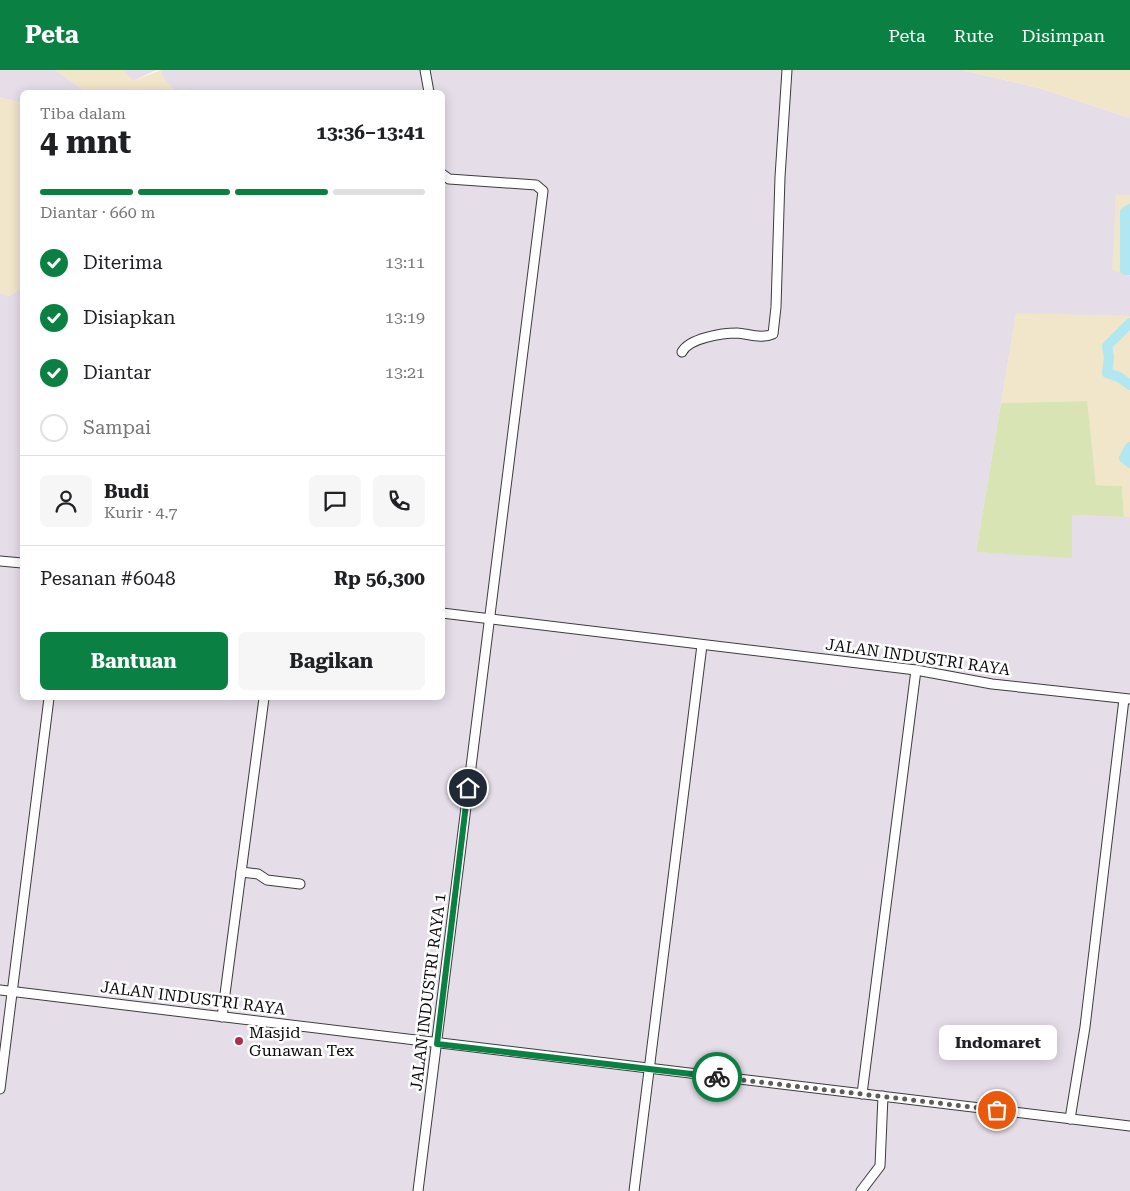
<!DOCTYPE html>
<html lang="id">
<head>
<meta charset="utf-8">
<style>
	body { margin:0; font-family:"Roboto Serif",serif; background:#f6f6f6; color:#202124; height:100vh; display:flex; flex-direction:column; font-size:19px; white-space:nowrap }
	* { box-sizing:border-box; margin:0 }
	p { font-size:16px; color:#757577 }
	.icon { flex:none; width:28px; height:28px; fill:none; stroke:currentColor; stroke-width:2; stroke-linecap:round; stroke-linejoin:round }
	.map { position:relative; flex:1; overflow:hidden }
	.panel { position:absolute; left:20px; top:20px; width:425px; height:610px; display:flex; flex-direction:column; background:#fff; border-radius:8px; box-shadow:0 2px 12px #0003 }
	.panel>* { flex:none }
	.pin { position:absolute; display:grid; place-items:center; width:42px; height:42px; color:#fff; margin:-21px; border:2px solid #fff; border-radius:50%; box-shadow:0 1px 5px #0007 }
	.courier { position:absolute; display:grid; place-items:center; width:50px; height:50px; margin:-25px; border:4px solid #0b8043; border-radius:50%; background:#fff; color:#222; box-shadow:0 1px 6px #0007 }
	.bubble { position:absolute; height:35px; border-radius:8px; background:#fff; box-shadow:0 2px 12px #0003; font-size:16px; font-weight:700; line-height:35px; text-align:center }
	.summary em { font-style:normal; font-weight:700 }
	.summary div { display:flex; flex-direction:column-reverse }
	.summary { display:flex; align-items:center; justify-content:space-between; height:85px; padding:0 20px }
	h1 { font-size:32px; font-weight:700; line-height:38px }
	.bar { display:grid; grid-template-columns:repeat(4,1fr); gap:8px 5px; align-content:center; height:60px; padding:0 20px }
	.bar i { height:6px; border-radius:4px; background:#e0e0e0 }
	.bar .selected { background:#0b8043 }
	.bar p { grid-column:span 4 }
	.line { display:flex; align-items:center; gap:12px; padding:0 20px; border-top:1px solid #e0e0e0 }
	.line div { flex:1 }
	.round { display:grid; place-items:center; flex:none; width:52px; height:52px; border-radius:8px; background:#f6f6f6 }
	ol { padding:0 20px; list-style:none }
	li { display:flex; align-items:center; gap:15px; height:55px }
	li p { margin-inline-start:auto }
	li .icon { padding:5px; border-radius:50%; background:#0b8043; color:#fff; stroke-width:4 }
	li:last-child { color:#757577 }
	li i { width:28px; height:28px; border:2px solid #e0e0e0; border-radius:50% }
	.button { display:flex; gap:10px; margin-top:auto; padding:10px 20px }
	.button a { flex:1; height:58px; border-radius:8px; background:#0b8043; color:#fff; font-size:20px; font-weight:700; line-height:58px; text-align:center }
	.button a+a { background:#f6f6f6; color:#202124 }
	header { display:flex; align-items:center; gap:30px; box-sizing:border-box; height:70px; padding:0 25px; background:#0b8043; color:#fff }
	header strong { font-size:24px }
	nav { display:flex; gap:28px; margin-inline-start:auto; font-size:18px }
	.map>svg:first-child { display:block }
	.industrial { fill:#e5dde8 }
	.farmland { fill:#f1e5ca }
	.green { fill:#d8e4b4 }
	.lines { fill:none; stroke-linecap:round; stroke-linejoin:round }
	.river { stroke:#b0e7f1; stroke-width:10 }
	.minor-casing { stroke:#3c3c3c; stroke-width:11 }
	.minor { stroke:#fff; stroke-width:9 }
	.done { stroke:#5f5b57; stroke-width:5; stroke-dasharray:0 9 }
	.route { stroke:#0b8043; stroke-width:6 }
	.poi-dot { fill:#af2c4e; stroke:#fff; stroke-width:2 }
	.labels { text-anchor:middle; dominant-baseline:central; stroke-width:5; stroke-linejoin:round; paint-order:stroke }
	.street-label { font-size:16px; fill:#090909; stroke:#fff }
	.poi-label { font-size:16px; fill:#090909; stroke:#fff; text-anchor:start }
</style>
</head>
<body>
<header>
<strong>Peta</strong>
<nav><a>Peta</a><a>Rute</a><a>Disimpan</a></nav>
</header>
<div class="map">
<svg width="1130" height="1121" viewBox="0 0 1130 1121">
	<rect width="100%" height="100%" fill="#fef4e7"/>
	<g class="industrial">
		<path d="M0,0H55L87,22H22V33L0,28Z"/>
		<path d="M123,0H156L133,11Z"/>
		<path d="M161,0H962L1039,18L1130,48V125H1116L1113,200L1130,206V246L1016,244L976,482L1072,487V445L1130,447V1121H0V223L9,226L22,218V628H442V22H187L185,19L176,22L163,8Z"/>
	</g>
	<g class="farmland">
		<path d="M55,0H123L133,11L161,0L163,8L176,22L185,19L187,22H87Z"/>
		<path d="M962,0H1130V48L1039,18Z"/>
		<path d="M0,28L22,33V218L9,226L0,223Z"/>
		<path d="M1116,125H1130V206L1112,200Z"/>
		<path d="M1016,243L1130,246V447H1124L1122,416L1096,415L1086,331L1001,333Z"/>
	</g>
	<path class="green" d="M1087,331L1096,415L1122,416L1124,447L1072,445V488L976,482L1001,333Z"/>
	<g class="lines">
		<g class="river">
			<path d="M1130,139L1125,142V200H1130"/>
			<path d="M1130,253L1107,276L1109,287L1107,303L1119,307L1130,315"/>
			<path d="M1130,377L1124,388L1130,393"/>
		</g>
		<g class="minor-casing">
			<g id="minor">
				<path d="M425,0L429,22"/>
				<path d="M682,282C689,268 723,263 737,263C749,264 762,269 773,264L776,237L780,107L787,0"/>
				<path d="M0,491L22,493"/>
				<path d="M442,543L916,600L992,614L1130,629"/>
				<path d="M241,802L258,804L267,810L300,814"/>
				<path d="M0,920L1130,1056"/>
				<path d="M222,947L264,628"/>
				<path d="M0,1019L49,628"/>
				<path d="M862,1024L916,600"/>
				<path d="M1070,1049L1085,957L1124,629"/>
				<path d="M418,1121L543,121L536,115L449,109L442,104"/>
				<path d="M634,1121L702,575"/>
				<path d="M861,1121L880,1096L883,1026"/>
			</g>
		</g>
		<use href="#minor" class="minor"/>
	</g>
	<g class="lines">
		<path class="done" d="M717,1007L997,1040"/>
		<path class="route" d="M468,718L437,974L717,1007"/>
	</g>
	<circle class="poi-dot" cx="239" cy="971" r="5"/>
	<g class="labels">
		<g class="street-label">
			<text transform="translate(918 587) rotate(8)">JALAN INDUSTRI RAYA</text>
			<text transform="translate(428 922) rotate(-83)">JALAN INDUSTRI RAYA 1</text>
			<text transform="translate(193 928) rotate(7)">JALAN INDUSTRI RAYA</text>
		</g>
		<g class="poi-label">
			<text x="249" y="962">Masjid<tspan x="249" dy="18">Gunawan Tex</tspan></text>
		</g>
	</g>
</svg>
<div class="pin" style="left:997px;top:1040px;background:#ea580c"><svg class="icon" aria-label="bag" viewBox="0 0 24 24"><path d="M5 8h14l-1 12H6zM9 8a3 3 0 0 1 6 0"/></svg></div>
<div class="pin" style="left:468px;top:718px;background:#1f2937"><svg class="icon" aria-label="home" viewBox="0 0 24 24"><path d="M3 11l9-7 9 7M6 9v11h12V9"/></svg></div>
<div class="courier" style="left:717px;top:1007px"><svg class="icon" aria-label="bike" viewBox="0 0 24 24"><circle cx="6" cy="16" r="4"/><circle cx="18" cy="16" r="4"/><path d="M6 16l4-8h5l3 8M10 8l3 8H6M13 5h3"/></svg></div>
<div class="bubble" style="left:939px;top:955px;width:118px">Indomaret</div>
<section class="panel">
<div class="summary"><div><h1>4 mnt</h1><p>Tiba dalam</p></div><em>13:36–13:41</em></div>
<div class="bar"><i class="selected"></i><i class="selected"></i><i class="selected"></i><i></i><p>Diantar · 660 m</p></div>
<ol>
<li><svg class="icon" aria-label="check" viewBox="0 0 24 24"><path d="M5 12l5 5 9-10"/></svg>Diterima<p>13:11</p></li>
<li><svg class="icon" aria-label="check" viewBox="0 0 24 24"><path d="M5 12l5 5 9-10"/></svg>Disiapkan<p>13:19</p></li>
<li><svg class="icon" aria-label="check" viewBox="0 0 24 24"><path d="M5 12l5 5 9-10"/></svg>Diantar<p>13:21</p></li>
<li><i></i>Sampai</li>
</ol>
<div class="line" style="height:90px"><a class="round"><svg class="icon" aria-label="person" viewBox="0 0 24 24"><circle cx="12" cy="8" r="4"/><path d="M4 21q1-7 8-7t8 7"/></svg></a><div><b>Budi</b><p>Kurir · 4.7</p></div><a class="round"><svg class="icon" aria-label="chat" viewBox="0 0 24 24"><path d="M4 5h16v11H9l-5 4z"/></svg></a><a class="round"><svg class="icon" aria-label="phone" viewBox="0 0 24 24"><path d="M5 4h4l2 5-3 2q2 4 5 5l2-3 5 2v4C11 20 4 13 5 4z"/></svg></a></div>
<div class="line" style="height:65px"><div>Pesanan #6048</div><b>Rp 56,300</b></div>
<div class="button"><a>Bantuan</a><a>Bagikan</a></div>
</section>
</div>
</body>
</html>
